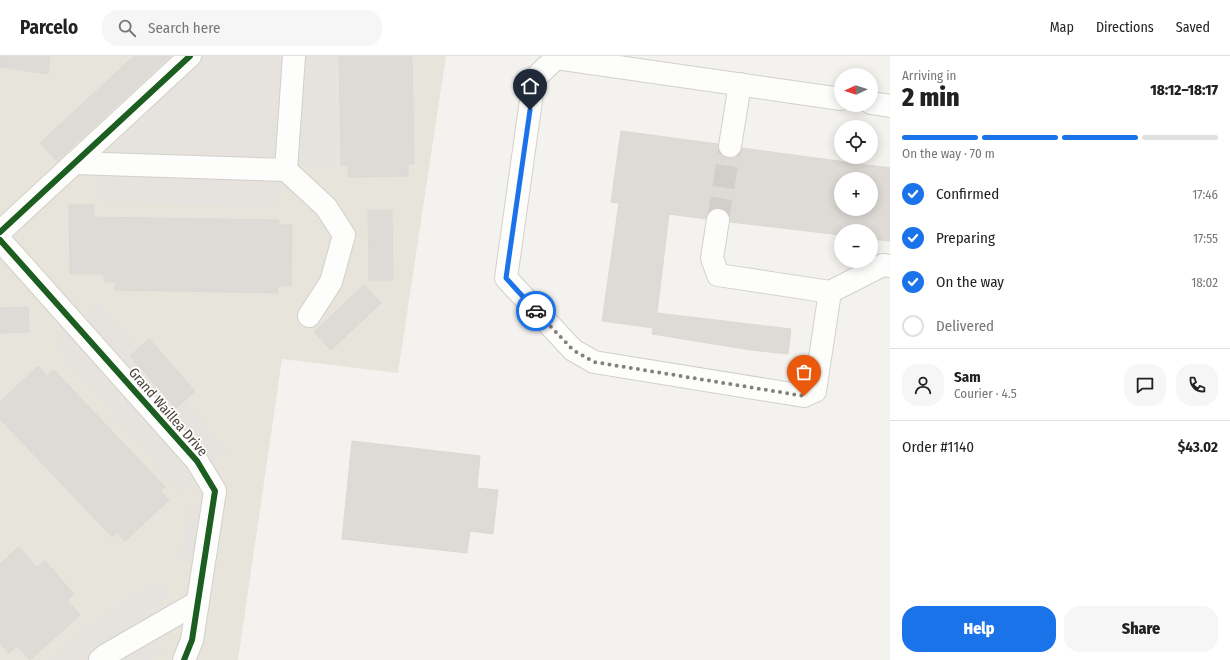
<!DOCTYPE html>
<html lang="en">
<head>
<meta charset="utf-8">
<style>
	body { margin:0; font-family:"Fira Sans Condensed",sans-serif; background:#f6f6f6; color:#222; height:100vh; display:flex; flex-direction:column; font-size:15px; white-space:nowrap }
	* { box-sizing:border-box; margin:0 }
	p { font-size:13px; color:#767676 }
	.icon { flex:none; width:22px; height:22px; fill:none; stroke:currentColor; stroke-width:2; stroke-linecap:round; stroke-linejoin:round }
	.map { position:relative; flex:1; overflow:hidden }
	.side { display:flex; flex-direction:column; background:#fff; width:340px }
	.side>* { flex:none }
	.needle { width:26px; rotate:267deg }
	.fabs { position:absolute; left:834px; top:12px; display:grid; gap:8px }
	.fabs a { display:grid; place-items:center; width:44px; height:44px; border-radius:50%; background:#fff; box-shadow:0 2px 10px #0003; font-size:20px }
	.pin { position:absolute; display:grid; place-items:center; width:34px; height:34px; color:#fff; margin:-41px -17px; border-radius:50% 50% 50% 0; rotate:-45deg; box-shadow:0 0 4px #0007 }
	.pin .icon { rotate:45deg }
	.courier { position:absolute; display:grid; place-items:center; width:40px; height:40px; margin:-20px; border:3px solid #1a73e8; border-radius:50%; background:#fff; color:#222; box-shadow:0 1px 5px #0007 }
	.headline em { font-style:normal; font-weight:800 }
	.headline div { display:flex; flex-direction:column-reverse }
	.headline { display:flex; align-items:center; justify-content:space-between; height:68px; padding:0 12px }
	h1 { font-size:26px; font-weight:800; line-height:30px }
	.bar { display:grid; grid-template-columns:repeat(4,1fr); gap:6px 4px; align-content:center; height:48px; padding:0 12px }
	.bar i { height:5px; border-radius:3px; background:#e0e0e0 }
	.bar .selected { background:#1a73e8 }
	.bar p { grid-column:span 4 }
	.line { display:flex; align-items:center; gap:10px; padding:0 12px; border-top:1px solid #e0e0e0 }
	.line div { flex:1 }
	.round { display:grid; place-items:center; flex:none; width:42px; height:42px; border-radius:16px; background:#f6f6f6 }
	ol { padding:0 12px; list-style:none }
	li { display:flex; align-items:center; gap:12px; height:44px }
	li p { margin-inline-start:auto }
	li .icon { padding:4px; border-radius:50%; background:#1a73e8; color:#fff; stroke-width:4 }
	li:last-child { color:#767676 }
	li i { width:22px; height:22px; border:2px solid #e0e0e0; border-radius:50% }
	.primary-button { display:flex; gap:8px; margin-top:auto; padding:8px 12px }
	.primary-button a { flex:1; height:46px; border-radius:16px; background:#1a73e8; color:#fff; font-size:16px; font-weight:800; line-height:46px; text-align:center }
	.primary-button a+a { background:#f6f6f6; color:#222 }
	header { display:flex; align-items:center; gap:24px; box-sizing:border-box; height:56px; padding:0 20px; background:#fff; border-bottom:1px solid #e0e0e0 }
	header strong { font-size:19px }
	nav { display:flex; gap:22px; margin-inline-start:auto; font-size:14px }
	.search { width:280px; height:36px; background:#f6f6f6; display:flex; align-items:center; gap:10px; box-sizing:border-box; padding:0 14px; border-radius:16px; color:#767676; font-size:15px }
	main { display:flex; flex:1; min-height:0 }
	.map>svg:first-child { display:block }
	.residential { fill:#e7e4dc }
	.parking { fill:#e6e3df }
	.building { fill:#dedbd6; stroke:#dcd9d4; fill-rule:evenodd }
	.lines { fill:none; stroke-linecap:round; stroke-linejoin:round }
	.minor-tunnel { stroke:#d2cfca; stroke-width:22; stroke-dasharray:22 11; stroke-linecap:butt }
	.minor-casing { stroke:#d2d0cb; stroke-width:24 }
	.minor { stroke:#fdfdfc; stroke-width:22 }
	.cycleway-casing { stroke:#fff; stroke-width:8 }
	.cycleway { stroke:#1b5e20; stroke-width:6 }
	.done { stroke:#868178; stroke-width:4; stroke-dasharray:0 7.2 }
	.route { stroke:#1a73e8; stroke-width:5 }
	.labels { text-anchor:middle; dominant-baseline:central; stroke-width:3.5; stroke-linejoin:round; paint-order:stroke }
	.street-label { font-size:14px; fill:#4b4439; stroke:#fff }
</style>
</head>
<body>
<header>
<strong>Parcelo</strong>
<div class="search"><svg class="icon" aria-label="search" viewBox="0 0 24 24"><circle cx="10" cy="10" r="6"/><path d="M15 15l6 6"/></svg>Search here</div>
<nav><a>Map</a><a>Directions</a><a>Saved</a></nav>
</header>
<main>
<div class="map">
<svg width="890" height="604" viewBox="0 0 890 604">
	<rect width="100%" height="100%" fill="#f4f2ee"/>
	<path class="residential" d="M0,0H446L398,317L282,303L238,604H0Z"/>
	<g class="parking">
		<path d="M147,0H335L330,110L286,114L276,151L97,145L100,108L143,62Z"/>
		<path d="M99,246L227,395L202,413L180,436L55,289L73,267Z"/>
		<path d="M189,446L207,449L198,509L180,506Z"/>
		<path d="M162,524L170,540L142,557L163,594L150,604H52L73,583L129,542Z"/>
	</g>
	<g class="building">
		<path d="M0,0H50L48,18L0,11Z"/>
		<path d="M134,0H170L57,105L40,87Z"/>
		<path d="M339,0H412L414,108H408V120L348,121V109H341Z"/>
		<path d="M621,75L718,88V95L722,99L728,102H735L739,98L742,92L890,112V185L871,183V175H841V179L730,166V160L726,155L720,152L713,153L709,156L706,163L669,158L657,257L791,273L788,298L751,294L652,278L653,272L602,265L619,147L611,146ZM841,123H871V153H841Z"/>
		<path d="M69,149H94V161L279,164V169H292L291,230H278V237L115,234L116,226H104V218H70Z"/>
		<path d="M368,154H392L393,224H369Z"/>
		<path d="M364,229L381,247L331,294L314,276Z"/>
		<path d="M28,251L29,276L0,277V252Z"/>
		<path d="M149,283L195,335L176,352L130,300Z"/>
		<path d="M38,310L47,320L54,314L165,431L160,434L169,444L125,485L117,476L112,481L0,363V346Z"/>
		<path d="M352,385L480,400L477,432L498,434L493,478L470,475L467,497L342,483Z"/>
		<path d="M19,491L37,512L45,505L74,538L67,544L80,559L30,604L17,590L9,597L0,587V508Z"/>
	</g>
	<g class="lines">
		<path class="minor-tunnel" d="M718,164L730,90"/>
		<g class="minor-casing">
			<g id="minor">
				<path d="M841,43L556,2L534,23L506,222L573,294L594,306L804,340L815,335L830,236L883,209L890,210"/>
				<path d="M871,47L890,50"/>
				<path d="M730,90L740,28"/>
				<path d="M74,107L286,114L294,0"/>
				<path d="M286,114L326,151L344,179L331,226L309,260"/>
				<path d="M718,164L712,202L718,219L830,236"/>
				<path d="M0,176L190,0"/>
				<path d="M0,184L197,405L215,435L192,584L184,604"/>
				<path d="M100,604L106,599L198,546"/>
			</g>
		</g>
		<use href="#minor" class="minor"/>
		<g class="cycleway-casing">
			<g id="cycleway">
				<path d="M0,176L190,0"/>
				<path d="M0,184L197,405L215,435L192,584L184,604"/>
			</g>
		</g>
		<use href="#cycleway" class="cycleway"/>
	</g>
	<g class="lines">
		<path class="done" d="M536,255L573,294L594,306L804,340"/>
		<path class="route" d="M530,54L506,222L536,255"/>
	</g>
	<g class="labels">
		<g class="street-label">
			<text transform="translate(168 356) rotate(49)">Grand Waillea Drive</text>
		</g>
	</g>
</svg>
<div class="fabs">
<a><svg class="needle" viewBox="-14 -14 28 28"><path d="M0-13l5 13h-10z" fill="#e53935"/><path d="M0 13l5-13h-10z" fill="#767676"/></svg></a>
<a><svg class="icon" aria-label="locate" viewBox="0 0 24 24"><circle cx="12" cy="12" r="6"/><path d="M12 2v4M12 18v4M2 12h4M18 12h4"/></svg></a>
<a>+</a>
<a>−</a>
</div>
<div class="pin" style="left:804px;top:340px;background:#ea580c"><svg class="icon" aria-label="bag" viewBox="0 0 24 24"><path d="M5 8h14l-1 12H6zM9 8a3 3 0 0 1 6 0"/></svg></div>
<div class="pin" style="left:530px;top:54px;background:#1f2937"><svg class="icon" aria-label="home" viewBox="0 0 24 24"><path d="M3 11l9-7 9 7M6 9v11h12V9"/></svg></div>
<div class="courier" style="left:536px;top:255px"><svg class="icon" aria-label="car" viewBox="0 0 24 24"><path d="M5 17H2v-5l4-1 3-4h7l3 4 3 1v5h-3M9 17h6M6 11h13"/><circle cx="7" cy="17" r="2"/><circle cx="17" cy="17" r="2"/></svg></div>
</div>
<section class="side">
<div class="headline"><div><h1>2 min</h1><p>Arriving in</p></div><em>18:12–18:17</em></div>
<div class="bar"><i class="selected"></i><i class="selected"></i><i class="selected"></i><i></i><p>On the way · 70 m</p></div>
<ol>
<li><svg class="icon" aria-label="check" viewBox="0 0 24 24"><path d="M5 12l5 5 9-10"/></svg>Confirmed<p>17:46</p></li>
<li><svg class="icon" aria-label="check" viewBox="0 0 24 24"><path d="M5 12l5 5 9-10"/></svg>Preparing<p>17:55</p></li>
<li><svg class="icon" aria-label="check" viewBox="0 0 24 24"><path d="M5 12l5 5 9-10"/></svg>On the way<p>18:02</p></li>
<li><i></i>Delivered</li>
</ol>
<div class="line" style="height:72px"><a class="round"><svg class="icon" aria-label="person" viewBox="0 0 24 24"><circle cx="12" cy="8" r="4"/><path d="M4 21q1-7 8-7t8 7"/></svg></a><div><b>Sam</b><p>Courier · 4.5</p></div><a class="round"><svg class="icon" aria-label="chat" viewBox="0 0 24 24"><path d="M4 5h16v11H9l-5 4z"/></svg></a><a class="round"><svg class="icon" aria-label="phone" viewBox="0 0 24 24"><path d="M5 4h4l2 5-3 2q2 4 5 5l2-3 5 2v4C11 20 4 13 5 4z"/></svg></a></div>
<div class="line" style="height:52px"><div>Order #1140</div><b>$43.02</b></div>
<div class="primary-button"><a>Help</a><a>Share</a></div>
</section>
</main>
</body>
</html>
